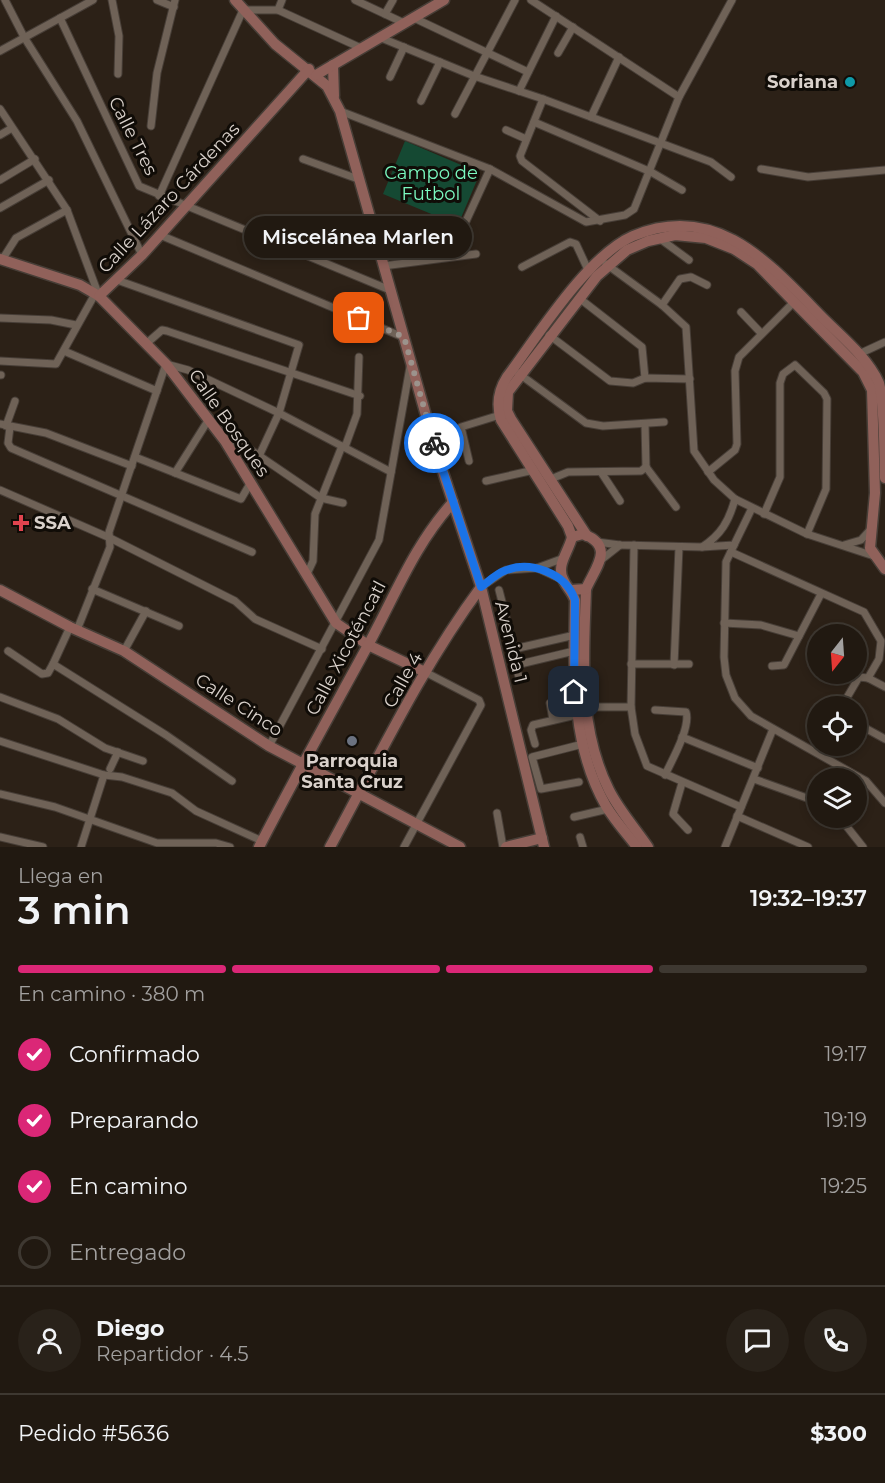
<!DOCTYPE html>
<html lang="es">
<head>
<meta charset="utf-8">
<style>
	body { margin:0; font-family:Montserrat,sans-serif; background:#29221a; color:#f1f3f6; height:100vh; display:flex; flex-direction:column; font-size:22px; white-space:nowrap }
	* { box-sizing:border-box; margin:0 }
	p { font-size:20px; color:#a2a09f }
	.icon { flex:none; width:33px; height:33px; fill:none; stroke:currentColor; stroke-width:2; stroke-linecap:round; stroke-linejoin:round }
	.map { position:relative; height:847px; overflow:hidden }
	.panel { display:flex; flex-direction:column; background:#211911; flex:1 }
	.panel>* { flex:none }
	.needle { width:39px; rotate:197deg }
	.fabs { position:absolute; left:807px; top:624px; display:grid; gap:12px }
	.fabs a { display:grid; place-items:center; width:60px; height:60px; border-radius:50%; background:#211911; box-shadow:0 3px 9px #0003,0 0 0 2px #3e3831; font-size:30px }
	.pin { position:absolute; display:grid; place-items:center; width:51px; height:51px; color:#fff; margin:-26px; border-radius:12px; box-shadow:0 3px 9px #0006 }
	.courier { position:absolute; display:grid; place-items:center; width:60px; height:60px; margin:-30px; border:4px solid #1a73e8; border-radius:50%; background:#fff; color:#222; box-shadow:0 2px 8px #0007 }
	.bubble { position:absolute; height:42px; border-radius:21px; background:#211911; box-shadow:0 3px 9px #0003,0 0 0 2px #3e3831; font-size:20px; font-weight:600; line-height:42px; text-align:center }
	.head em { font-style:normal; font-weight:600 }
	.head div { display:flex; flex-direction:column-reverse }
	.head { display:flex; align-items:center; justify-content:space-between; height:102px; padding:0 18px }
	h1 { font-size:39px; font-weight:600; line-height:45px }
	.bar { display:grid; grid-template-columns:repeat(4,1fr); gap:9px 6px; align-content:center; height:72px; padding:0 18px }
	.bar i { height:8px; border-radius:4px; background:#3e3831 }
	.bar .selected { background:#db2777 }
	.bar p { grid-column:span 4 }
	.line { display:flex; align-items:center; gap:15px; padding:0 18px; border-top:2px solid #3e3831 }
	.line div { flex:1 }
	.round { display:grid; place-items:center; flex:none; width:63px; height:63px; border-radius:32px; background:#29221a }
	ol { padding:0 18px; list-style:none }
	li { display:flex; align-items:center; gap:18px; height:66px }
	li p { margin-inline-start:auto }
	li .icon { padding:6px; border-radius:50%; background:#db2777; color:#fff; stroke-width:4 }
	li:last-child { color:#a2a09f }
	li i { width:33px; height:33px; border:3px solid #3e3831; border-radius:50% }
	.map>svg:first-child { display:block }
	.green { fill:#154933 }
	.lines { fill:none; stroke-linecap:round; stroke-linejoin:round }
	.street-casing { stroke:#473e37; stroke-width:9 }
	.secondary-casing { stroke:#473e37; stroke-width:13 }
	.street { stroke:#6f6257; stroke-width:7 }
	.secondary { stroke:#90615a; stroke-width:10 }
	.done { stroke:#9c938c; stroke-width:6; stroke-dasharray:0 10.8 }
	.route { stroke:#1a73e8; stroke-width:8 }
	.culture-dot { fill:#0f9aa8; stroke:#100c07; stroke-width:2 }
	.health-dot { fill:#e0444e; stroke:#100c07; stroke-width:2 }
	.worship-dot { fill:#6b7280; stroke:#100c07; stroke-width:2 }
	.labels { text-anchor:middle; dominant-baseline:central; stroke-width:6; stroke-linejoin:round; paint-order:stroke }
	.poi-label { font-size:18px; font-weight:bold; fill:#d9d1cb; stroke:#100c07; text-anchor:end }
	.street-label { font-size:18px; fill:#d9d1cb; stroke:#100c07 }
	.park-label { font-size:18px; fill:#7bf9c0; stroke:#100c07 }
</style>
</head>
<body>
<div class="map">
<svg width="885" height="847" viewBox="0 0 885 847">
	<rect width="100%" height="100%" fill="#2c2117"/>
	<path class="green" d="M405,141L480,173L458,225L383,194Z"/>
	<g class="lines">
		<g class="street-casing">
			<g id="street">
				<path d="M5,0L24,37L77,121L142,255"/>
				<path d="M112,0L119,36L118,74"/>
				<path d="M157,0L174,7"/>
				<path d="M355,0L404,23"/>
				<path d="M531,0L679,97"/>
				<path d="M278,10L282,0"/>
				<path d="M385,14L393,0"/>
				<path d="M60,18L139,186L390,290"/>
				<path d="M414,18L528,72"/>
				<path d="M379,37L474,76L543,99L711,162L731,177"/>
				<path d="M0,51L93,0"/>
				<path d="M558,53L573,27"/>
				<path d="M390,77L404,47"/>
				<path d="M519,91L556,16"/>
				<path d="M543,99L520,156L522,161L600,221"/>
				<path d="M421,101L440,62"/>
				<path d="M0,109L67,210L99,296"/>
				<path d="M340,111L490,169L586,222L625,215L634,209L679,97L732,0"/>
				<path d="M455,114L515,0"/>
				<path d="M591,117L619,57"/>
				<path d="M534,122L651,172L682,190"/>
				<path d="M151,126L157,73L175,0"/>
				<path d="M506,130L526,139"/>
				<path d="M0,135L12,128"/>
				<path d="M303,159L358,179"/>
				<path d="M761,169L808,177L885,170"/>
				<path d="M0,180L35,159"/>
				<path d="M159,196L243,10H278L361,48"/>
				<path d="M0,208L49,180"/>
				<path d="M461,232L490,169"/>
				<path d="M160,235L403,337"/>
				<path d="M659,238L689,260"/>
				<path d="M2,260L16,238L67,210"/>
				<path d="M606,264L662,305L686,327L694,451L714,480L735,499L807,534L874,556"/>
				<path d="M383,266L476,254"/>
				<path d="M522,267L570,242L576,244L589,272"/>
				<path d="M117,280L299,345L279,413L259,456"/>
				<path d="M579,298L642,347L645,378"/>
				<path d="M662,305L680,279L691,277L707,285"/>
				<path d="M741,312L761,333"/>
				<path d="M0,318L51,320L76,325"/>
				<path d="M549,335L610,381L633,383L645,378L690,379"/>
				<path d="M147,343L162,330L167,331L360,396"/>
				<path d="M64,351L157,391"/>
				<path d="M859,354L885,342"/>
				<path d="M0,361L56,364L95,294"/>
				<path d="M518,373L586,423L603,426L664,422"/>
				<path d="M0,375H1"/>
				<path d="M0,424L46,433L132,466"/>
				<path d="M645,424L646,467"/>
				<path d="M6,426L15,401"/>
				<path d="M10,427L8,443L11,448L252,552"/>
				<path d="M225,441L245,446L321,498L343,503"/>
				<path d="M345,447L357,414L359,357"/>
				<path d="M135,457L241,499L251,482"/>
				<path d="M469,461L461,427L500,415"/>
				<path d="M646,467L676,507"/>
				<path d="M601,472L620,501"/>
				<path d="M708,472L735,450L737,444L735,371L739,357L794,302"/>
				<path d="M175,473L209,419"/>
				<path d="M551,479L568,472L641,471L646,467"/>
				<path d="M486,481L534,470"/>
				<path d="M0,490L110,538L235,601L255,619L322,649"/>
				<path d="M735,499C729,521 721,535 702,547L734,545L752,508"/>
				<path d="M764,514L780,477V383L783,374L795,365L824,393L827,399L826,489L807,534"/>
				<path d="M597,542L620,545L702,547"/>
				<path d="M634,545L631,707L635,734L647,766L741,807"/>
				<path d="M734,545L726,562L724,657L726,675L735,698L751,716L866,781L885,803"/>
				<path d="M844,545L861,540L870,530"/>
				<path d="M731,552L864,612L881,641L879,659L868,678"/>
				<path d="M601,560L620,545"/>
				<path d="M537,568L563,580"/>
				<path d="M307,574L313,561L315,514L342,446"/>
				<path d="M481,587L506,570L537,568L564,558"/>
				<path d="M92,589L179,626"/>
				<path d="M499,590L514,649L575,635"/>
				<path d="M724,623L761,625L799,636"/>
				<path d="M77,630L110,547L109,532L166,364L188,370L279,413L391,472"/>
				<path d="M8,651L42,674L48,673L53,664L166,735L232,781"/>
				<path d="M124,651L146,611"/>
				<path d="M53,664L70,627"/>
				<path d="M631,664H689"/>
				<path d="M674,665L679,547"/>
				<path d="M772,666L784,665L821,594"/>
				<path d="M519,677L517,670L520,664L574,651"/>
				<path d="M0,697L58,719L105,748L143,761"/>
				<path d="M550,703L553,720"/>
				<path d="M842,706L859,677L868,678L885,687"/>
				<path d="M584,707H631"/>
				<path d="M655,710L686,712C691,727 672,760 665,775"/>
				<path d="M856,723L885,739"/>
				<path d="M682,737L758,768"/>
				<path d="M0,741L104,775L122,777L172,793L196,811L262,841"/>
				<path d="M535,744L531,730L533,725L576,715"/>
				<path d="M269,746L379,540L410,367"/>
				<path d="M110,769L118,752"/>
				<path d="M754,779L818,802"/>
				<path d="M579,782L541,789L532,757L583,744"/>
				<path d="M682,783L673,814L688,830"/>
				<path d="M0,794L55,807L157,843H216L230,847"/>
				<path d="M497,813L503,847"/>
				<path d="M737,816L808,847"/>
				<path d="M574,817L608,809"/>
				<path d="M840,818L863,847"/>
				<path d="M0,837L43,847"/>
				<path d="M580,837L583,847"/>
				<path d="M81,847L104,775"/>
				<path d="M404,847L481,705L479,700L425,672"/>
				<path d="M725,847L773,729"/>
			</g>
		</g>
		<g class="secondary-casing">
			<g id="secondary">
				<path d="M235,0L275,44L327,86L340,111L436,451L481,587L544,847"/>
				<path d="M333,65L334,96"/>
				<path d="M316,75L444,0"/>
				<path d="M0,259L80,285L99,296L166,364L225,441L336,623L368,645L425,672"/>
				<path d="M99,296L142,255L309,69"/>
				<path d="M587,536L511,419L507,411L508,392L597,276L627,250L648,241L675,235L706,238L734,249L757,264L794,302L863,372L872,390L875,493L870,548L885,569"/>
				<path d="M572,537L568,526L501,420C496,404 498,391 507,377C537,337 587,256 633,236C717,201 770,264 823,318C843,338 867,357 879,383C885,406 884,451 885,478"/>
				<path d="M586,589C584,657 577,726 609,790C619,810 635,828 648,847"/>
				<path d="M0,590L70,627L124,651L269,746L460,847"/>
				<path d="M572,590L586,589C595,568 616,546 583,534L572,537C569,551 556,565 563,579C566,587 572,591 575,600C574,670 570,743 606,806C615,821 627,834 637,847"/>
				<path d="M259,847C294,779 331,713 367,647C396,594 413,547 453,502"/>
				<path d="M330,847C378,759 421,668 481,587"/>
				<path d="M506,847L542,838"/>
			</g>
		</g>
		<use href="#street" class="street"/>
		<use href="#secondary" class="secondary"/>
	</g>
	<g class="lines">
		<path class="done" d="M359,318L404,337L434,443"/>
		<path class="route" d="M434,443L481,587C488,582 496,574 504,571C530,560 566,573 575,600L574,692"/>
	</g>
	<circle class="culture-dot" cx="850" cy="82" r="6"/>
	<path class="health-dot" d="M18 514h6v6h6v6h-6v6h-6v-6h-6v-6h6z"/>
	<circle class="worship-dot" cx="352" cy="741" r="6"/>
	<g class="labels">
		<g class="poi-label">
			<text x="838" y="82">Soriana</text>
			<text x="34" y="523" text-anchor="start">SSA</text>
			<text x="352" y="761" text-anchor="middle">Parroquia<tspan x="352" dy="21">Santa Cruz</tspan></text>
		</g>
		<g class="street-label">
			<text transform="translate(133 136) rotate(63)">Calle Tres</text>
			<text transform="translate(169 198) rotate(-47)">Calle Lázaro Cárdenas</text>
			<text transform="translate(229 423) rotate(55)">Calle Bosques</text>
			<text transform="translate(511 642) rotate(76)">Avenida 1</text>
			<text transform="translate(346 648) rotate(-62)">Calle Xicoténcatl</text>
			<text transform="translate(403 680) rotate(-61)">Calle 4</text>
			<text transform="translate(239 705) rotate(33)">Calle Cinco</text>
		</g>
		<g class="park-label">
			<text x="431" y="173">Campo de<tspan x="431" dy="21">Futbol</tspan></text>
		</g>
	</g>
</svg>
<div class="fabs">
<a><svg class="needle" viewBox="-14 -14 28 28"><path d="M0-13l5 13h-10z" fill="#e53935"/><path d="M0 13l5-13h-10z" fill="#a2a09f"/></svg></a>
<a><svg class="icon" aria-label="locate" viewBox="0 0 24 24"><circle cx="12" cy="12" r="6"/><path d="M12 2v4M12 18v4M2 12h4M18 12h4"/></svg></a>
<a><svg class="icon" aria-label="layers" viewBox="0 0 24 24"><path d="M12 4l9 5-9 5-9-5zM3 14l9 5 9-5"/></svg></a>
</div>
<div class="pin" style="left:359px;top:318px;background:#ea580c"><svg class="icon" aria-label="bag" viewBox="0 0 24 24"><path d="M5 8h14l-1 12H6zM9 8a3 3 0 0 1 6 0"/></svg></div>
<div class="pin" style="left:574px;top:692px;background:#1f2937"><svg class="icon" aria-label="home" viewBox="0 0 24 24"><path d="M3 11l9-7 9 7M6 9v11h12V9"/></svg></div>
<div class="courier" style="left:434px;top:443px"><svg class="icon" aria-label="bike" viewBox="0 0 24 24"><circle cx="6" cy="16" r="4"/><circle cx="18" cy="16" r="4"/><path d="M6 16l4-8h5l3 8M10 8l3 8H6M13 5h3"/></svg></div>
<div class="bubble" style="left:244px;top:216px;width:228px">Miscelánea Marlen</div>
</div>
<section class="panel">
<div class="head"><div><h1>3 min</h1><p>Llega en</p></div><em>19:32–19:37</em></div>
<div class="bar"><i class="selected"></i><i class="selected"></i><i class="selected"></i><i></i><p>En camino · 380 m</p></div>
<ol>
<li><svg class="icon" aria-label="check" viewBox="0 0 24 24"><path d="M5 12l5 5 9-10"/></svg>Confirmado<p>19:17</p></li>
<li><svg class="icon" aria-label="check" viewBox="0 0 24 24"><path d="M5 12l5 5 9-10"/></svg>Preparando<p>19:19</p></li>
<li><svg class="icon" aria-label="check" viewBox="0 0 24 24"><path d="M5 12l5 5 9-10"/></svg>En camino<p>19:25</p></li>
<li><i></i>Entregado</li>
</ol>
<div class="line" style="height:108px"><a class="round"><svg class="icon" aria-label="person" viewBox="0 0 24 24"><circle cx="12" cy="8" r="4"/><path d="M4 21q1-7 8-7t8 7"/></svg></a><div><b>Diego</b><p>Repartidor · 4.5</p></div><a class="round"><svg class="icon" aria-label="chat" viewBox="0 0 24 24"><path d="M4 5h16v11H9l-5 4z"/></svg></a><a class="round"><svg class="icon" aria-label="phone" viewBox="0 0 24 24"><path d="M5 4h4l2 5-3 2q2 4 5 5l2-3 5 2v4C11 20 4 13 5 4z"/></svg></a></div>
<div class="line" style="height:78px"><div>Pedido #5636</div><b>$300</b></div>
</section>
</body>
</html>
